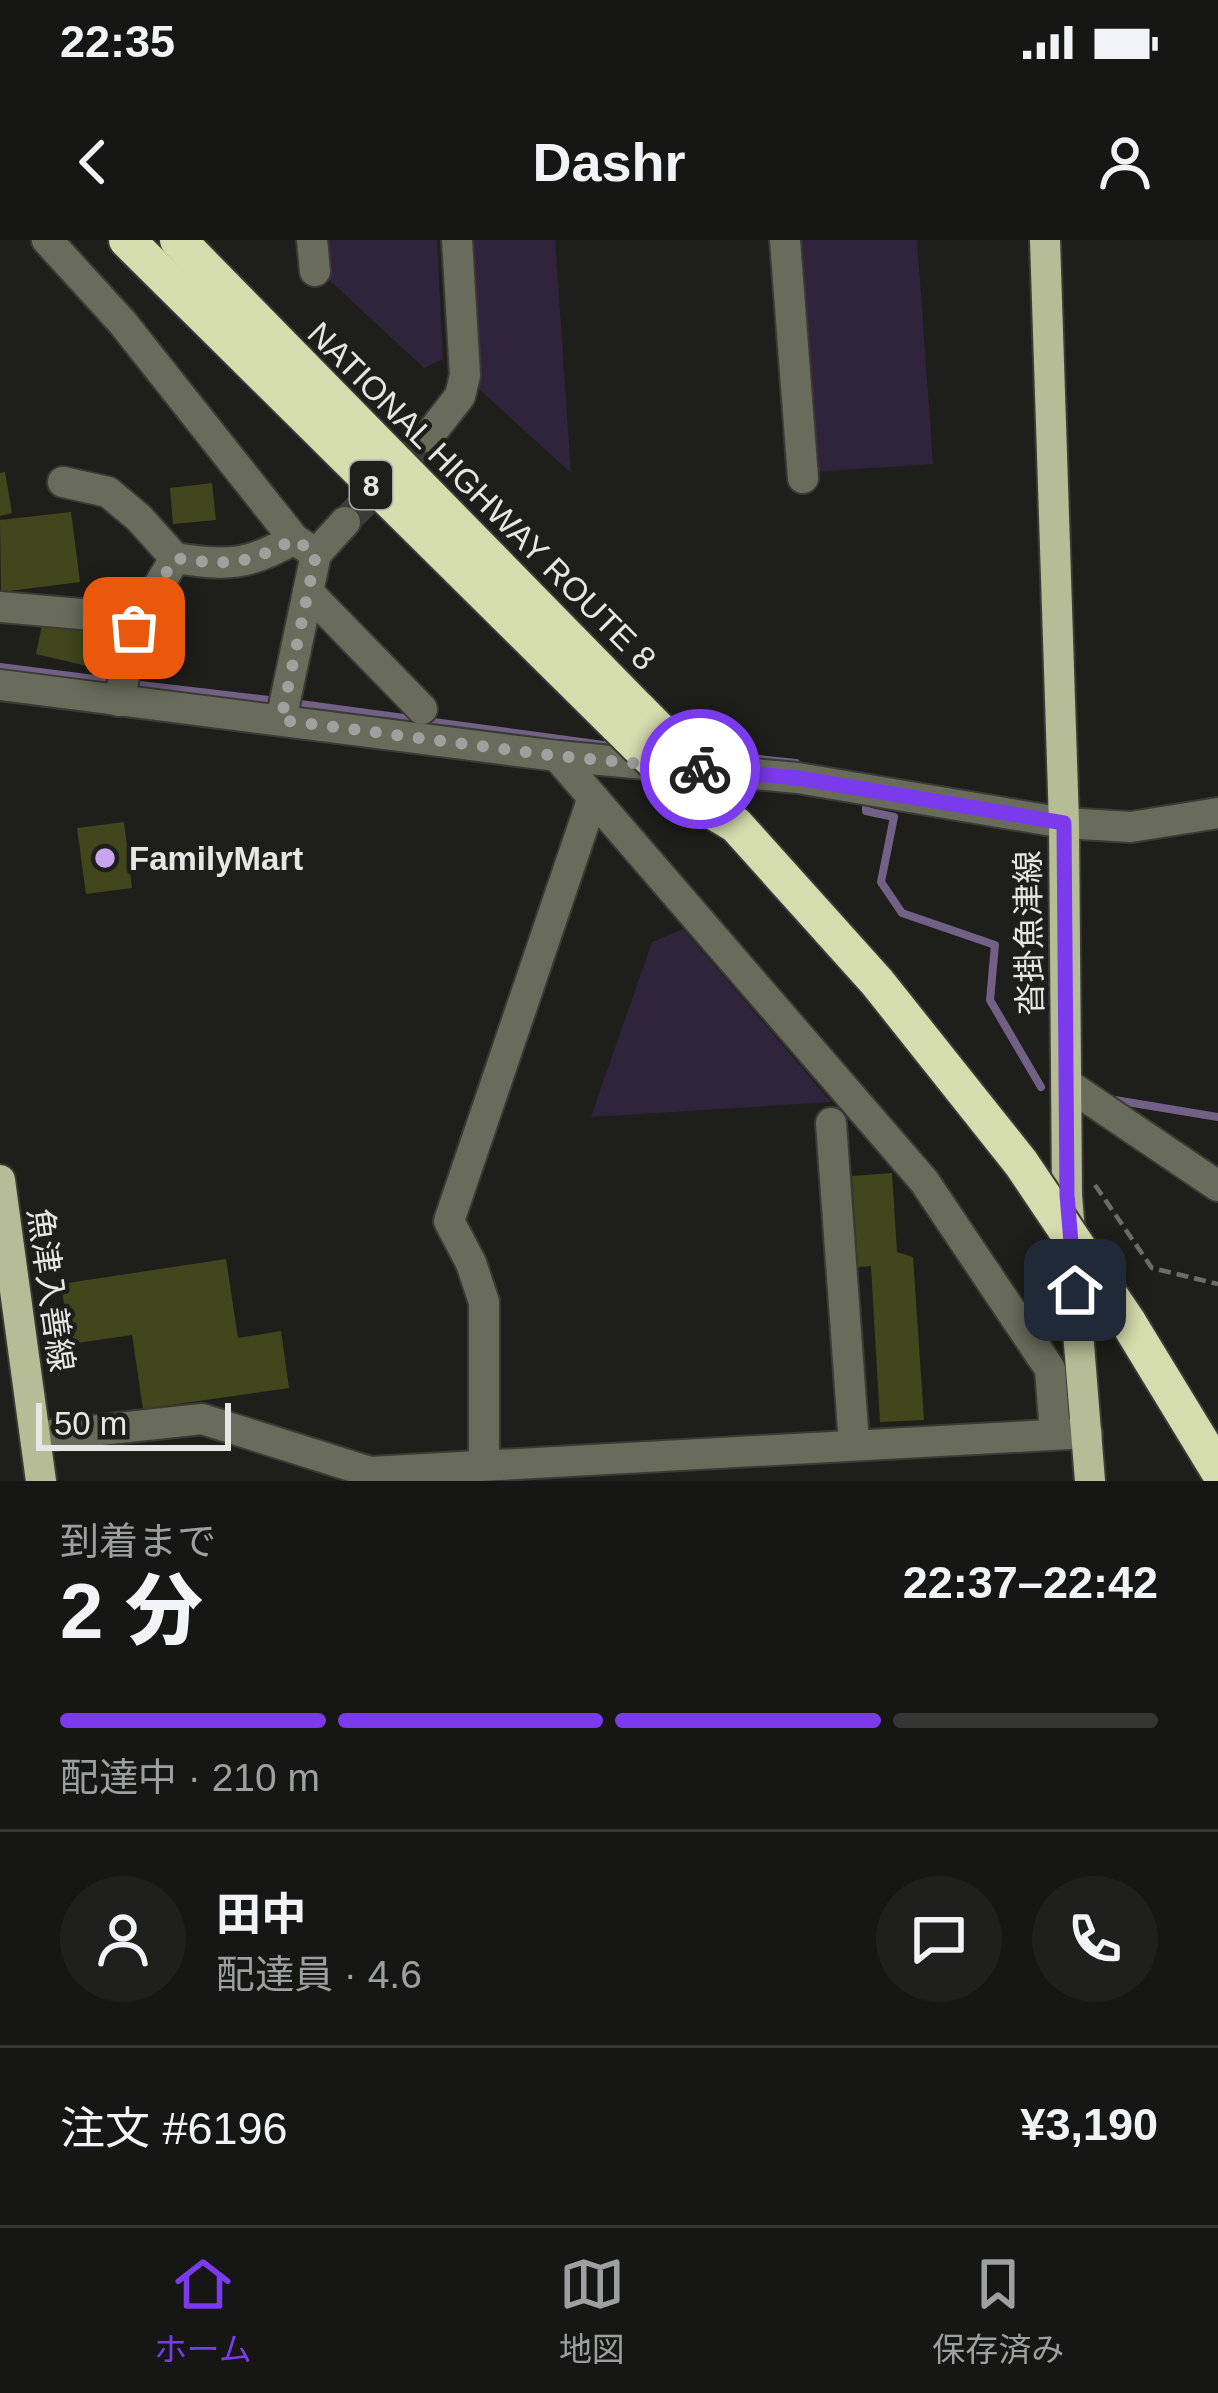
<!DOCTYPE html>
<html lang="ja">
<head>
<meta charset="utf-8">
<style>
	body { margin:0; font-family:Arial,"Noto Sans JP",sans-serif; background:#1f201d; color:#f1f3f6; height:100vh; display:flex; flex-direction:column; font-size:45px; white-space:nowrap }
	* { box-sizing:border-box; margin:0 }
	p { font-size:39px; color:#9e9fa0 }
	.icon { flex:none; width:66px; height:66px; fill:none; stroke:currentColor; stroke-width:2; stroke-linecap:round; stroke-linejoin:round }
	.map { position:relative; height:1241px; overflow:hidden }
	.panel { display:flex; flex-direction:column; background:#161714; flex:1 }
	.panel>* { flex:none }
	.scale { position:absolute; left:36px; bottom:30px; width:195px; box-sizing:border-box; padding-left:12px; border:6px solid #e6e6e4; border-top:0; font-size:33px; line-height:42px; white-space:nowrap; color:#e6e6e4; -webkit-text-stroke:9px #1e1f1b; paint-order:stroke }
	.pin { position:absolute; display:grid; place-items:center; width:102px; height:102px; color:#fff; margin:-51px; border-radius:24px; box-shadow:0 6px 18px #0006 }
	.courier { position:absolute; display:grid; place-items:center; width:120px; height:120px; margin:-60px; border:9px solid #7c3aed; border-radius:50%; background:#fff; color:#222; box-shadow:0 3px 15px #0007 }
	.summary em { font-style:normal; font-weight:800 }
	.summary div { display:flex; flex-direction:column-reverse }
	.summary { display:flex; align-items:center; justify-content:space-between; height:204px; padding:0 60px }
	h1 { font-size:78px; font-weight:800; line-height:90px }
	.bar { display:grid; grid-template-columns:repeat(4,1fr); gap:18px 12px; align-content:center; height:144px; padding:0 60px }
	.bar i { height:15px; border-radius:9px; background:#353634 }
	.bar .active { background:#7c3aed }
	.bar p { grid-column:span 4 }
	.line { display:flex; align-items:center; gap:30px; padding:0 60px; border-top:3px solid #353634 }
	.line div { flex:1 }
	.round { display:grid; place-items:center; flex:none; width:126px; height:126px; border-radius:63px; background:#1f201d }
	.status { display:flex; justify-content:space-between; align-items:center; height:84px; padding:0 60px; background:#161714; direction:ltr }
	.status svg { height:33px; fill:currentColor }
	header { display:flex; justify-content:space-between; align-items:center; height:156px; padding:0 60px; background:#161714; font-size:54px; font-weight:800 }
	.menu { display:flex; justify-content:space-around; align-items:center; height:168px; border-top:3px solid #353634; background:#161714; font-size:33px; color:#9e9fa0 }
	.menu a { display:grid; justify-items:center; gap:6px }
	.menu .active { color:#7c3aed }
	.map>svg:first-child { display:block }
	.green { fill:#30243c }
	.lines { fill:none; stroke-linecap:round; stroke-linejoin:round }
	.stream { stroke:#736086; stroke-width:8 }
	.building { fill:#42461d }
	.minor-tunnel { stroke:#3c3d39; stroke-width:30; stroke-dasharray:30 15; stroke-linecap:butt }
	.minor-casing { stroke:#3a3b37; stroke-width:34 }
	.major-casing { stroke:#3a3b37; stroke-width:34 }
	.highway-casing { stroke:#3a3b37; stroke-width:40 }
	.path { stroke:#6b6c69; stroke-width:4.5; stroke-dasharray:12 6; stroke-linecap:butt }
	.minor { stroke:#696c5a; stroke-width:30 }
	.major { stroke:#b6bc95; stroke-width:30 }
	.highway { stroke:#d5dcad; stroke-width:36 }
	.highway-bridge-casing { stroke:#3a3b37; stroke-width:40; stroke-linecap:butt }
	.highway-bridge { stroke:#d5dcad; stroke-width:36 }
	.done { stroke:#a0a09e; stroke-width:12; stroke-dasharray:0 21.6 }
	.route { stroke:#7c3aed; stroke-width:15 }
	.poi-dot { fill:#c9a5ee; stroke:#1e1f1b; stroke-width:4.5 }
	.labels { text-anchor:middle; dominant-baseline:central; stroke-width:9; stroke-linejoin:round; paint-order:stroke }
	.shield { fill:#1e1f1b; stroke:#aaaaa8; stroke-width:3 }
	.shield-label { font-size:30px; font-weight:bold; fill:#e6e6e4 }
	.street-label { font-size:33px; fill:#e6e6e4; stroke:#1e1f1b }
	.poi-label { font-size:33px; font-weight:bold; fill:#e6e6e4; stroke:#1e1f1b; text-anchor:start }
</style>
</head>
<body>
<div class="status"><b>22:35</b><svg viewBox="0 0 49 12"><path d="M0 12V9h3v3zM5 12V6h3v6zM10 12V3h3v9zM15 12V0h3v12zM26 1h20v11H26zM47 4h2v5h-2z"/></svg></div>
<header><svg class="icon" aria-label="back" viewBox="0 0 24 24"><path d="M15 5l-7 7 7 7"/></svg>Dashr<svg class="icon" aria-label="person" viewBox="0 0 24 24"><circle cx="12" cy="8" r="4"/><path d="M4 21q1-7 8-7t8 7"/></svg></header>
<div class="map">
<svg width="1218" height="1241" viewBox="0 0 1218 1241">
	<rect width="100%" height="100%" fill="#1e1f1b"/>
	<g class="green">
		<path d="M321,0H437L443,119L424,128L323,34Z"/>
		<path d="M469,0H555L571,233L479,149Z"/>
		<path d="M794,0H917L933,224L812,232Z"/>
		<path d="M683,689L831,862L591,877L652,702Z"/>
	</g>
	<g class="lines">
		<g class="stream">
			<path d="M0,427L118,442"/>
			<path d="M132,444L278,461"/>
			<path d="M293,463L611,506"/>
			<path d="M758,519L796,523"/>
			<path d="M866,559V571L894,577L881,642L902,673L995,705L990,760L1041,847"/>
			<path d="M1109,859L1218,877"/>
		</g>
	</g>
	<g class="building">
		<path d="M5,232L12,273L0,276V233Z"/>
		<path d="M212,243L216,280L173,284L170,248Z"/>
		<path d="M71,272L80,342L1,352L0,280Z"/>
		<path d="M43,380L111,389L104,430L36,414Z"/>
		<path d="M124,582L132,648L86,654L77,588Z"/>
		<path d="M892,933L897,1012L913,1017L924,1180L880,1182L871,1026L858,1027L852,936Z"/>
		<path d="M226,1019L238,1098L281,1091L289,1148L143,1169L132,1095L70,1104L61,1044Z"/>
	</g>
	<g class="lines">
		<path class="minor-tunnel" d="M345,282L428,197"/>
		<g class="minor-casing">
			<g id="minor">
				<path d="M47,0L122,82L294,299L316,314"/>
				<path d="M312,0L315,31"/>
				<path d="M785,0L803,238"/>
				<path d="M428,197L460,156L465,135L457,0"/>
				<path d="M63,242L108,252L139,278L175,318"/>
				<path d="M308,352L422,469"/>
				<path d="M0,367L104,376L134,388L175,318C226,326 248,326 294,299"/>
				<path d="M0,445L557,516L798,538L1064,583L1131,587L1218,573"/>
				<path d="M119,461L134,388"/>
				<path d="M281,480L316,314L345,282"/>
				<path d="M557,516L924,941L1050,1129L1055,1194"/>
				<path d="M1067,844L1218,946"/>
				<path d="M831,883L854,1204"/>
				<path d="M35,1197L202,1179L370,1232L1087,1193"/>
				<path d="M484,1223V1062L471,1023L449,981L592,560"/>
			</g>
		</g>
		<g class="major-casing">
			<g id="major">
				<path d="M1045,0L1064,583L1067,955L1090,1241"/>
				<path d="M0,940L41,1241"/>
			</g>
		</g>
		<g class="highway-casing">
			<g id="highway">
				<path d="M127,0L618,486"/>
				<path d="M178,0L639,470"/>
				<path d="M1128,1082L1218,1230"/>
			</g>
		</g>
		<path class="path" d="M1095,945L1152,1028L1218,1044"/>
		<use href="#minor" class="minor"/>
		<use href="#major" class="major"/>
		<use href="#highway" class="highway"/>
		<g class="highway-bridge-casing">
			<g id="highway-bridge">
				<path d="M639,470L722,554"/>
				<path d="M618,486L691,558L736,585L877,742L1021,923L1128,1082"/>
			</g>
		</g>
		<use href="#highway-bridge" class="highway-bridge"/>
	</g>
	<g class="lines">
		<path class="done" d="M134,388L175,318C226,326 248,325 294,299L316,314L281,480L557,516L700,529"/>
		<path class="route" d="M700,529L798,538L1064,583L1067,955L1075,1050"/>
	</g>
	<circle class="poi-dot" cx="105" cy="618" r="12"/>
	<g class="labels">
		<rect class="shield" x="350" y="221" width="42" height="48" rx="9"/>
		<g class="shield-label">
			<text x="371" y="245">8</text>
		</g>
		<g class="street-label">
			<text transform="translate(482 256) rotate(45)">NATIONAL HIGHWAY ROUTE 8</text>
			<text transform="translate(1029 693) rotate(-91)">沓掛魚津線</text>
			<text transform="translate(51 1050) rotate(82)">魚津入善線</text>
		</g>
		<g class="poi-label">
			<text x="129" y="618">FamilyMart</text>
		</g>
	</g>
</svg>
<div class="scale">50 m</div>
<div class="pin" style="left:134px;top:388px;background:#ea580c"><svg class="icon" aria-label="bag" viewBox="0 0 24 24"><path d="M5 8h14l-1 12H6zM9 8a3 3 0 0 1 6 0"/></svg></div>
<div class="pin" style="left:1075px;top:1050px;background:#1f2937"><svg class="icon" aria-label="home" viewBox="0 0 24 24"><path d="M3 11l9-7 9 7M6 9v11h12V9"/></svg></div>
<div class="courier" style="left:700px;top:529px"><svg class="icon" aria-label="bike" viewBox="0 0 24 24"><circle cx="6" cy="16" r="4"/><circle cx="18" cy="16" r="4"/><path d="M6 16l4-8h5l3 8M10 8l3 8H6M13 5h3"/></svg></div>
</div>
<section class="panel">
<div class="summary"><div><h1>2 分</h1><p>到着まで</p></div><em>22:37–22:42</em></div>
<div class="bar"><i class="active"></i><i class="active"></i><i class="active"></i><i></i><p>配達中 · 210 m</p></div>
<div class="line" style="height:216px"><a class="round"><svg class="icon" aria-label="person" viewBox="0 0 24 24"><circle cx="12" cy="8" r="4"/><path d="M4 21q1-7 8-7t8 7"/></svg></a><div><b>田中</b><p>配達員 · 4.6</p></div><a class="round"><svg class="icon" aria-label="chat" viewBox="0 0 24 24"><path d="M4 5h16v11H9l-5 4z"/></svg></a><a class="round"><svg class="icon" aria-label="phone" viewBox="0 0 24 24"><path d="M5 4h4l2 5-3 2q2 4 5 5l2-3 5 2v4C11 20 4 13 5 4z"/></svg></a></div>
<div class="line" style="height:156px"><div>注文 #6196</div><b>¥3,190</b></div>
</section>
<nav class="menu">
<a class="active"><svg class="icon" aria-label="home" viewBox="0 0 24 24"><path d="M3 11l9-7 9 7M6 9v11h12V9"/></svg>ホーム</a>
<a><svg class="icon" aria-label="map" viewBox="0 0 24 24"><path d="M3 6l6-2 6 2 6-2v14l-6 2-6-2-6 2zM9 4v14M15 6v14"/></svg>地図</a>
<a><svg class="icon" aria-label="saved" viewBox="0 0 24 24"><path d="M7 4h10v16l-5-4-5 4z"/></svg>保存済み</a>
</nav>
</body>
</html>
